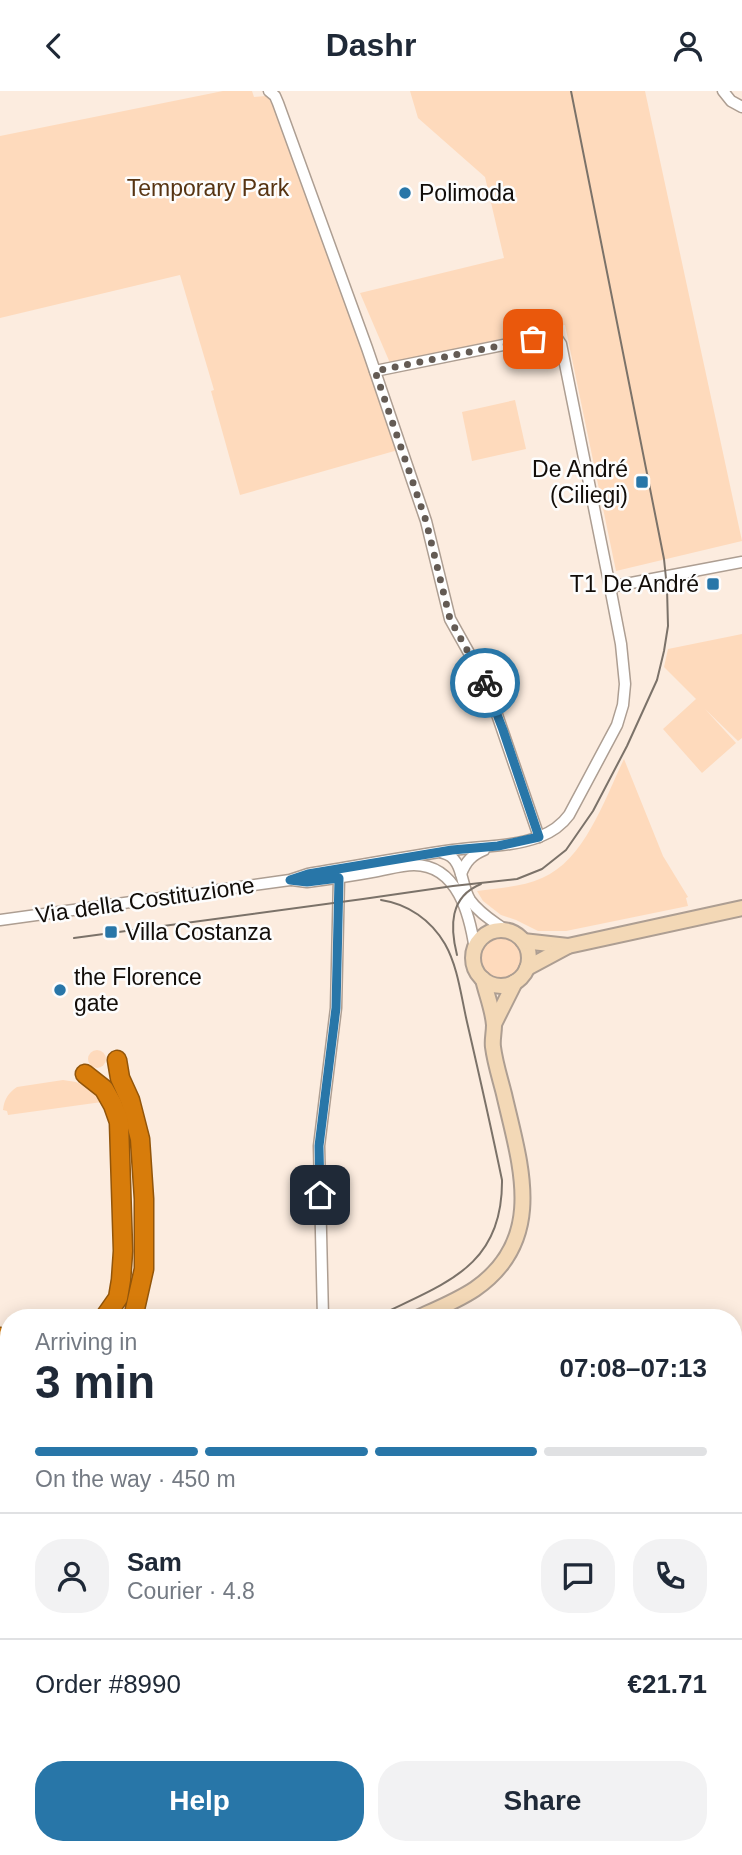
<!DOCTYPE html>
<html lang="en">
<head>
<meta charset="utf-8">
<style>
	body { margin:0; font-family:Arial,sans-serif; background:#f2f2f3; color:#1f2937; height:100vh; display:flex; flex-direction:column; font-size:26px; white-space:nowrap }
	* { box-sizing:border-box; margin:0 }
	p { font-size:23px; color:#747a83 }
	.icon { flex:none; width:38px; height:38px; fill:none; stroke:currentColor; stroke-width:2; stroke-linecap:round; stroke-linejoin:round }
	.map { position:relative; flex:1; overflow:hidden }
	.panel { position:absolute; left:0px; top:1218px; width:742px; height:546px; display:flex; flex-direction:column; background:#fff; border-radius:28px 28px 0 0; box-shadow:0 4px 18px #0003 }
	.panel>* { flex:none }
	.pin { position:absolute; display:grid; place-items:center; width:60px; height:60px; color:#fff; margin:-30px; border-radius:14px; box-shadow:0 4px 10px #0006 }
	.courier { position:absolute; display:grid; place-items:center; width:70px; height:70px; margin:-35px; border:5px solid #2876a8; border-radius:50%; background:#fff; color:#222; box-shadow:0 2px 9px #0007 }
	.overview em { font-style:normal; font-weight:700 }
	.overview div { display:flex; flex-direction:column-reverse }
	.overview { display:flex; align-items:center; justify-content:space-between; height:119px; padding:0 35px }
	h1 { font-size:46px; font-weight:700; line-height:52px }
	.bar { display:grid; grid-template-columns:repeat(4,1fr); gap:10px 7px; align-content:center; height:84px; padding:0 35px }
	.bar i { height:9px; border-radius:5px; background:#e0e1e3 }
	.bar .selected { background:#2876a8 }
	.bar p { grid-column:span 4 }
	.line { display:flex; align-items:center; gap:18px; padding:0 35px; border-top:2px solid #e0e1e3 }
	.line div { flex:1 }
	.round { display:grid; place-items:center; flex:none; width:74px; height:74px; border-radius:28px; background:#f2f2f3 }
	.button { display:flex; gap:14px; margin-top:auto; padding:14px 35px }
	.button a { flex:1; height:80px; border-radius:28px; background:#2876a8; color:#fff; font-size:28px; font-weight:700; line-height:80px; text-align:center }
	.button a+a { background:#f2f2f3; color:#1f2937 }
	header { display:flex; justify-content:space-between; align-items:center; height:91px; padding:0 35px; background:#fff; font-size:32px; font-weight:700 }
	.map>svg:first-child { display:block }
	.green { fill:#fedabc }
	.lines { fill:none; stroke-linecap:round; stroke-linejoin:round }
	.stream { stroke:#b9875b; stroke-width:3.5 }
	.highway-tunnel { stroke:#d9cbbf; stroke-width:18; stroke-dasharray:18 9; stroke-linecap:butt }
	.street-casing { stroke:#ad9e92; stroke-width:13 }
	.secondary-casing { stroke:#ad9e92; stroke-width:18 }
	.highway-casing { stroke:#92550a; stroke-width:21 }
	.street { stroke:#fff; stroke-width:10 }
	.secondary { stroke:#f3d8b6; stroke-width:14 }
	.highway { stroke:#d77c0b; stroke-width:18 }
	.tram { stroke:#7b7269; stroke-width:2 }
	.done { stroke:#645b54; stroke-width:7; stroke-dasharray:0 12.6 }
	.route { stroke:#2876a8; stroke-width:9 }
	.poi-dot { fill:#2876a8; stroke:#fdfdfd; stroke-width:2.5 }
	.labels { text-anchor:middle; dominant-baseline:central; stroke-width:5; stroke-linejoin:round; paint-order:stroke }
	.park-label { font-size:23px; fill:#573412; stroke:#fdfdfd }
	.poi-label { font-size:23px; fill:#120d09; stroke:#fdfdfd; text-anchor:start }
	.street-label { font-size:23px; fill:#120d09; stroke:#fdfdfd }
</style>
</head>
<body>
<header><svg class="icon" aria-label="back" viewBox="0 0 24 24"><path d="M15 5l-7 7 7 7"/></svg>Dashr<svg class="icon" aria-label="person" viewBox="0 0 24 24"><circle cx="12" cy="8" r="4"/><path d="M4 21q1-7 8-7t8 7"/></svg></header>
<div class="map">
<svg width="742" height="1764" viewBox="0 0 742 1764">
	<rect width="100%" height="100%" fill="#fcecdf"/>
	<g class="green">
		<path d="M223,0H252L254,6L266,5L273,10L398,359L240,404L211,300L214,299L180,184L0,227V45Z"/>
		<path d="M410,0H645L742,450L616,480L565,234L390,272L360,202L504,167L485,86L418,27Z"/>
		<path d="M515,309L526,358L472,370L462,321Z"/>
		<path d="M742,543V647L738,650L705,618L736,652L702,682L663,638L696,608L664,576L668,558Z"/>
		<path d="M624,668L663,765L688,806L686,807L688,815L566,840H538L516,829L501,824L483,810L477,800C498,797 522,796 542,787C585,769 605,707 624,668Z"/>
		<circle cx="501" cy="866" r="21"/>
		<circle cx="97" cy="968" r="9"/>
		<path d="M63,989L76,991L95,1000L102,1011L8,1024L7,1020L3,1019C4,1009 8,1002 17,996Z"/>
		<path d="M9,1427V1522L0,1527V1431Z"/>
		<path d="M733,1746L742,1751V1764H652L640,1755H733Z"/>
		<path d="M473,1755H565L575,1764H485Z"/>
	</g>
	<g class="lines">
		<g class="stream">
			<path d="M733,1451H742"/>
			<path d="M0,1493L9,1494"/>
			<path d="M242,1755L244,1764"/>
		</g>
		<path class="highway-tunnel" d="M0,1325L9,1321"/>
		<g class="street-casing">
			<g id="street">
				<path d="M269,0L275,5L278,12L367,257L426,430L450,528L478,578L491,606L539,746"/>
				<path d="M723,0L731,10L742,16"/>
				<path d="M610,496L742,471"/>
				<path d="M443,762C464,767 460,793 470,809C479,822 493,830 505,839"/>
				<path d="M461,783C466,770 472,764 484,759"/>
				<path d="M292,789L307,791C329,788 350,785 372,781C386,779 400,774 414,774C458,774 470,825 475,859"/>
				<path d="M0,829L290,789L308,783C356,775 404,766 453,759C482,755 511,756 539,746C552,741 561,735 569,724L617,634L623,614L625,593L621,553L610,496L561,253L557,247L543,246L375,280"/>
				<path d="M323,1227L319,1055L336,917L339,787"/>
				<path d="M733,1730L742,1735"/>
				<path d="M448,1755L452,1764"/>
				<path d="M318,1764L349,1755"/>
			</g>
		</g>
		<g class="secondary-casing">
			<g id="secondary">
				<circle cx="501" cy="867" r="28"/>
				<path d="M523,850L568,855"/>
				<path d="M527,877L568,855L742,817"/>
				<path d="M494,933L515,891"/>
				<path d="M417,1227C437,1218 457,1210 475,1198C547,1148 520,1073 504,1003C500,987 495,972 493,956C492,949 494,942 494,934C493,919 486,902 483,888"/>
				<path d="M0,1432L9,1428"/>
			</g>
		</g>
		<g class="highway-casing">
			<g id="highway">
				<path d="M117,969L120,987L130,1009L140,1048L144,1108V1178L133,1227"/>
				<path d="M85,983L104,998L113,1014L119,1031L123,1160L121,1189L118,1207L104,1227"/>
				<path d="M0,1246L9,1251"/>
				<path d="M0,1304L9,1311"/>
				<path d="M0,1337L9,1343"/>
				<path d="M0,1377L9,1379"/>
				<path d="M569,1755L581,1764"/>
				<path d="M615,1755L626,1764"/>
			</g>
		</g>
		<use href="#street" class="street"/>
		<use href="#secondary" class="secondary"/>
		<use href="#highway" class="highway"/>
		<g class="tram">
			<path d="M74,847L363,808L453,795L517,788L542,778L566,759L593,720L627,655L657,589L664,560L668,535L667,497L664,468L571,0"/>
			<path d="M457,864C450,836 449,806 481,793"/>
			<path d="M374,1227C442,1193 503,1178 502,1089C491,1036 479,983 467,931C461,905 458,876 445,853C431,829 408,813 381,809"/>
			<path d="M0,1416L9,1412"/>
		</g>
	</g>
	<g class="lines">
		<path class="done" d="M485,592L450,528L426,430L375,280L533,248"/>
		<path class="route" d="M320,1104L319,1055L336,917L339,787L307,791L290,789L308,783L452,759L498,755L539,746L503,639L485,592"/>
	</g>
	<g class="poi-dot">
		<circle cx="405" cy="102" r="7"/>
		<rect x="635" y="384" width="14" height="14" rx="3.5"/>
		<rect x="706" y="486" width="14" height="14" rx="3.5"/>
		<rect x="104" y="834" width="14" height="14" rx="3.5"/>
		<circle cx="60" cy="899" r="7"/>
	</g>
	<g class="labels">
		<g class="park-label">
			<text x="208" y="97">Temporary Park</text>
		</g>
		<g class="poi-label">
			<text x="419" y="102">Polimoda</text>
			<text x="628" y="378" text-anchor="end">De André<tspan x="628" dy="26">(Ciliegi)</tspan></text>
			<text x="699" y="493" text-anchor="end">T1 De André</text>
			<text x="125" y="841">Villa Costanza</text>
			<text x="74" y="886">the Florence<tspan x="74" dy="26">gate</tspan></text>
		</g>
		<g class="street-label">
			<text transform="translate(145 809) rotate(-8)">Via della Costituzione</text>
		</g>
	</g>
</svg>
<div class="pin" style="left:533px;top:248px;background:#ea580c"><svg class="icon" aria-label="bag" viewBox="0 0 24 24"><path d="M5 8h14l-1 12H6zM9 8a3 3 0 0 1 6 0"/></svg></div>
<div class="pin" style="left:320px;top:1104px;background:#1f2937"><svg class="icon" aria-label="home" viewBox="0 0 24 24"><path d="M3 11l9-7 9 7M6 9v11h12V9"/></svg></div>
<div class="courier" style="left:485px;top:592px"><svg class="icon" aria-label="bike" viewBox="0 0 24 24"><circle cx="6" cy="16" r="4"/><circle cx="18" cy="16" r="4"/><path d="M6 16l4-8h5l3 8M10 8l3 8H6M13 5h3"/></svg></div>
<section class="panel">
<div class="overview"><div><h1>3 min</h1><p>Arriving in</p></div><em>07:08–07:13</em></div>
<div class="bar"><i class="selected"></i><i class="selected"></i><i class="selected"></i><i></i><p>On the way · 450 m</p></div>
<div class="line" style="height:126px"><a class="round"><svg class="icon" aria-label="person" viewBox="0 0 24 24"><circle cx="12" cy="8" r="4"/><path d="M4 21q1-7 8-7t8 7"/></svg></a><div><b>Sam</b><p>Courier · 4.8</p></div><a class="round"><svg class="icon" aria-label="chat" viewBox="0 0 24 24"><path d="M4 5h16v11H9l-5 4z"/></svg></a><a class="round"><svg class="icon" aria-label="phone" viewBox="0 0 24 24"><path d="M5 4h4l2 5-3 2q2 4 5 5l2-3 5 2v4C11 20 4 13 5 4z"/></svg></a></div>
<div class="line" style="height:91px"><div>Order #8990</div><b>€21.71</b></div>
<div class="button"><a>Help</a><a>Share</a></div>
</section>
</div>
</body>
</html>
